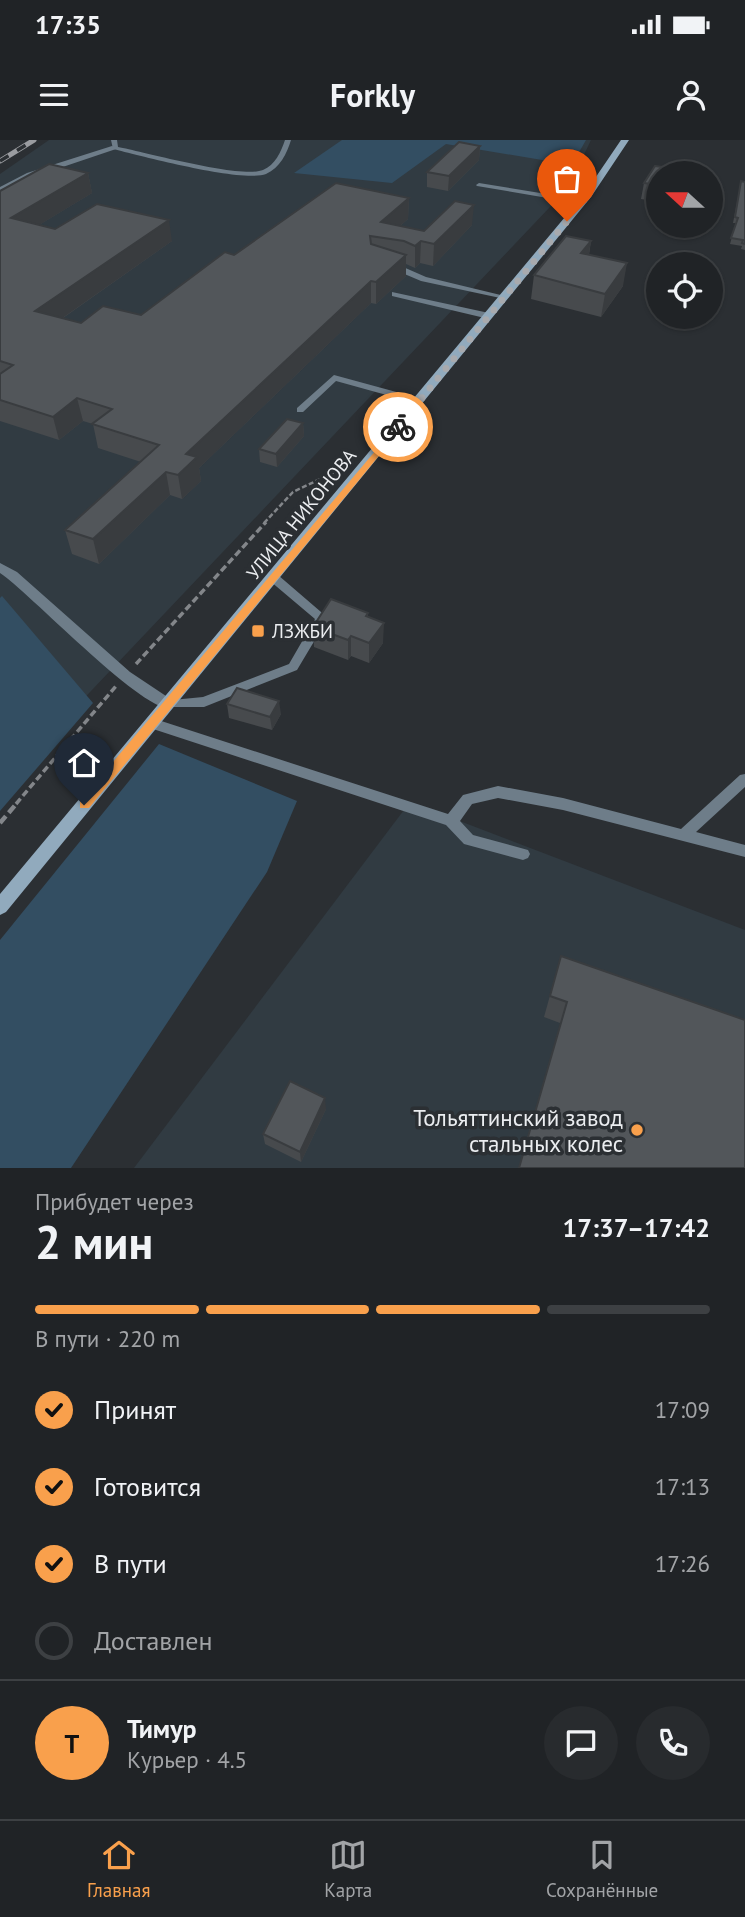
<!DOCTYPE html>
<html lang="ru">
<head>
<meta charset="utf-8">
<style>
	body { margin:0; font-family:"PT Sans",sans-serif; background:#282b2e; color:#f1f3f6; height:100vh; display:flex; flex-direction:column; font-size:26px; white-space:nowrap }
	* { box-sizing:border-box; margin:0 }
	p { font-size:23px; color:#a2a4a7 }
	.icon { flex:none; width:38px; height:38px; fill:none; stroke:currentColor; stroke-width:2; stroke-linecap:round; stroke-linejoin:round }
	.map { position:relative; height:1028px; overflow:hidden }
	.sheet { display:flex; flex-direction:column; background:#202326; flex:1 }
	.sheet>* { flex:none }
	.needle { width:46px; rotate:291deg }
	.controls { position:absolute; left:646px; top:21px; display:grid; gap:14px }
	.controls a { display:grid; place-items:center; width:77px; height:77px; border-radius:50%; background:#202326; box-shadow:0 2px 5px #0004,0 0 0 2px #3d4043; font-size:35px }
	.pin { position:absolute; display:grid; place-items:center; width:60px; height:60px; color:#fff; margin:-72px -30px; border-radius:50% 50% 50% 0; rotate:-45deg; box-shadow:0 0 7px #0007 }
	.pin .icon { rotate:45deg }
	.courier { position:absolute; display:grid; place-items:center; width:70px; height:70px; margin:-35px; border:5px solid #f9a04c; border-radius:50%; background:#fff; color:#222; box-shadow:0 2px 9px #0007 }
	.overview em { font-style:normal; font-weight:600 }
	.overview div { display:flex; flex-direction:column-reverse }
	.overview { display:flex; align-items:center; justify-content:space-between; height:119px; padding:0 35px }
	h1 { font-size:46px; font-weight:600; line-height:52px }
	.bar { display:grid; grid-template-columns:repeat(4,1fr); gap:10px 7px; align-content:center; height:84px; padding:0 35px }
	.bar i { height:9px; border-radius:5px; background:#3d4043 }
	.bar .active { background:#f9a04c }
	.bar p { grid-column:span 4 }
	.line { display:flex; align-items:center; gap:18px; padding:0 35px; border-top:2px solid #3d4043 }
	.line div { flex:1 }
	.round { display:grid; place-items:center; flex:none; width:74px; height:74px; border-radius:37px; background:#282b2e }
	ol { padding:0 35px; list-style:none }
	li { display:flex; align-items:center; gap:21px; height:77px }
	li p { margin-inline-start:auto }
	li .icon { padding:7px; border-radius:50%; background:#f9a04c; color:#111; stroke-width:4 }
	li:last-child { color:#a2a4a7 }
	li i { width:38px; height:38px; border:4px solid #3d4043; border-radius:50% }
	.status { display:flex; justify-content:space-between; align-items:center; height:49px; padding:0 35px; background:#202326; direction:ltr }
	.status svg { height:19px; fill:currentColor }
	header { display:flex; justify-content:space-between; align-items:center; height:91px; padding:0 35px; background:#202326; font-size:32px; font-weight:600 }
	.menu { display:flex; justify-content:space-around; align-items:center; height:98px; border-top:2px solid #3d4043; background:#202326; font-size:19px; color:#a2a4a7 }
	.menu a { display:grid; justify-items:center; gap:4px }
	.menu .active { color:#f9a04c }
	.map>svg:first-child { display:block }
	.built { fill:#313b42 }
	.green { fill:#334e62 }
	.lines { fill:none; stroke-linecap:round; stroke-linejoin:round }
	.path-far2 { stroke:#83868a; stroke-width:2.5; stroke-dasharray:5 2.5; stroke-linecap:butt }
	.path-far1 { stroke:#83868a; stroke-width:3.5; stroke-dasharray:7 3.5; stroke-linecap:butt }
	.path { stroke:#83868a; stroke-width:4.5; stroke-dasharray:9 4.5; stroke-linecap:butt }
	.lane { fill:#6e7d89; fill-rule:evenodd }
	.street { fill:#6e7d89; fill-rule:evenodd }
	.secondary { fill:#91aabd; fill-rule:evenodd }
	.rail-casing { stroke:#9a9ca0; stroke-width:5 }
	.rail { stroke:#2b2f33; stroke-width:3.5; stroke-dasharray:10; stroke-linecap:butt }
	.wall { fill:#474a4d }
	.shaded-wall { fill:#393c3f }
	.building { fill:#52565a; stroke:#393c3f; stroke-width:2 }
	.route { fill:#f9a04c }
	.done { stroke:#a8aaae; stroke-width:7; stroke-dasharray:0 12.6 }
	.poi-dot { fill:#f9a04c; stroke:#2b2f33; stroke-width:2.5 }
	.labels { text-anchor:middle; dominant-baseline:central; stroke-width:7; stroke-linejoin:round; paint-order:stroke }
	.street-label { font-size:19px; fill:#ebedf0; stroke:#2b2f33 }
	.poi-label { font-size:19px; fill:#ebedf0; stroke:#2b2f33; text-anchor:start }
	.near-poi-label { font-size:23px; fill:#ebedf0; stroke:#2b2f33; text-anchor:end }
</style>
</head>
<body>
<div class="status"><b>17:35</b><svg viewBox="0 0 49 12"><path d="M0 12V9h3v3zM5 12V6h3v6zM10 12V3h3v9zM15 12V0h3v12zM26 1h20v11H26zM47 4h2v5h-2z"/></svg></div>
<header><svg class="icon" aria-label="menu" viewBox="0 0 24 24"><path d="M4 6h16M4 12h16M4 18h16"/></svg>Forkly<svg class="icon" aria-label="person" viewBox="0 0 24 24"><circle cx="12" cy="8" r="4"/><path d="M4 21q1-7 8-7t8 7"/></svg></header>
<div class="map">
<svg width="745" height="1028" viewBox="0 0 745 1028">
	<rect width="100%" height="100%" fill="#2b2f33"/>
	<g class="built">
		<path d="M49,0H591L568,48L0,647V34Z"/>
		<path d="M410,662L745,790V1028H134Z"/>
	</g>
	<g class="green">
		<path d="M342,0H586L566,35L554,22L446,4L392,43L294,33Z"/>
		<path d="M2,456L93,563L0,671V458Z"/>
		<path d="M159,604L297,661L267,732L71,1028H0V800Z"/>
	</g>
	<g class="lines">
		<path class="path-far2" d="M264,383L293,352L341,329"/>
		<g class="path-far1">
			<path d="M136,524L266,382"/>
			<path d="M16,664L116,546"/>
		</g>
		<path class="path" d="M0,683L17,663"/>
		<g class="lane">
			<path d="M111,0H117L118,7C145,12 241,39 263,30C275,25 281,12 285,0H291C287,13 280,28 266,34C242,43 142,16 113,9Z"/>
			<path d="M479,43L583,60L587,62L583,64L477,46L476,45Z"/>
			<path d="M388,123H394L426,137L509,157L505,159L421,141L388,127Z"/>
			<path d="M392,152L489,173L493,176L489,179L392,156Z"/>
			<path d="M334,235L422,259L424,261L419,264L336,241L303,272H297V268Z"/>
			<path d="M274,434L278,435L328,478L297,530L204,567H162L161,564L162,561L203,557L289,524L315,479L270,441L268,438Z"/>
			<path d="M152,578L448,674L463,655L498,646L563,658L681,689L740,635L745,634V647L696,692L745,705V717L563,670L498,658L472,664L460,681L473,695L528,710L530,714L528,718L523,720L464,704L446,685L147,587L145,583L147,579Z"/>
		</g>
		<g class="street">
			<path d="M112,6L119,8L33,37L0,52V47L27,33Z"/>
			<path d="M0,423L17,432L130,532L172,560L174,564L172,568C146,576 29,452 0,433Z"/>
		</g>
		<path class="secondary" d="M621,0H629L591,57L6,772L0,775V754L585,53Z"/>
		<g class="rail-casing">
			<path id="rail" d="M0,21L34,0"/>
		</g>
		<use href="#rail" class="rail"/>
	</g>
	<g class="wall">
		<path d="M480,6L479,20L448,51L427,47V32Z"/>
		<path d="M88,33L92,53L39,85L55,89L172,101L63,178L81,183L141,175L234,115L409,58L408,79L400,86L424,91L472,85L433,126L420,123L415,128L406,124V136L376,164L371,163L199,328L201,341L182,359L170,355L99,424L72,414L65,390L141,322L98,308L93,284L83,281L59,300L0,281V51Z"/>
		<path d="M658,33V62L641,59L644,43Z"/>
		<path d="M741,41L745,42V110L741,109L742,106L730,104L736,83H733Z"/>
		<path d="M591,101L589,115L623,146L601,177L531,159L534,135Z"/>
		<path d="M303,283L304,296L277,327L260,322L259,309Z"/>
		<path d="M368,473V477L383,503L369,523L351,516L348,520L314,507L313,487Z"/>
		<path d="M227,564L281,574L272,590L229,578Z"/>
		<path d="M561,816L745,880L560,883L544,877Z"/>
		<path d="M326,969L301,1022L265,1004L263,994Z"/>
	</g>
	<g class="shaded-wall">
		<path d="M480,6L479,20L448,51L449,36Z"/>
		<path d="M88,33L92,53L16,99L11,78Z"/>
		<path d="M409,58L408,79L386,98L381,82Z"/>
		<path d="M474,65L472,85L433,126L434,104Z"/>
		<path d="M169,80L172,101L41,193L35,171Z"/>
		<path d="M421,101L420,123L415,128V106Z"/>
		<path d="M591,101L587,124L581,113Z"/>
		<path d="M406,115V136L376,164V142Z"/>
		<path d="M627,123L623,146L601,177L605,154Z"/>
		<path d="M371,141V163L199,328L201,341L182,359L178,335L186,314Z"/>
		<path d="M77,258L83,281L59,300L53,277Z"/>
		<path d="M303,283L304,296L277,327L276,314Z"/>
		<path d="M166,332L170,355L99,424L93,399Z"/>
		<path d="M384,483L383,503L369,523V503Z"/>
		<path d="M351,496V516L348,520V500Z"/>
		<path d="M279,561L281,574L272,590L270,577Z"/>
		<path d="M325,958L326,969L301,1022L300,1012Z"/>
	</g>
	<g class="building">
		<path d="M459,2L480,6L449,36L427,32Z"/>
		<path d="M49,24L88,33L11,78L55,89L97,64L169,80L35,171L81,183L103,166L141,175L225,112L234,115L336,43L409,58L381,82L424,91L455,61L474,65L434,104L421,101L415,106L404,101L370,96L371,104L406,115L376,142L371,141L186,314L197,317L178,335L166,332L93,399L65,390L159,305L92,284L112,269L77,258L53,277L0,260V234L13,225L0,221V51Z"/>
		<path d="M655,26L678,29L675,33H658V45L644,43Z"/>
		<path d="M741,41L745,42V104L742,103L743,100L731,98L738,78L735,77Z"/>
		<path d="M566,96L591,101L581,113L627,123L605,154L534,135Z"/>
		<path d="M287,279L303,283L276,314L259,309Z"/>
		<path d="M331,459L368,473L366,476L384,483L369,503L351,496L348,500L313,487Z"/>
		<path d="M237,548L279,561L270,577L227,564Z"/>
		<path d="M561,816L745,880V1028H519L567,862L550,856Z"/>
		<path d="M290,941L325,958L300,1012L263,994Z"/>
	</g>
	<path class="route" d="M398,284L403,287L401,289L89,668H80V661Z"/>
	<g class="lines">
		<path class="done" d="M398,287L567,81"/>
	</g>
	<g class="poi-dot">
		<rect x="251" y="484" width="14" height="14" rx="3.5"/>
		<circle cx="637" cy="990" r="7"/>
	</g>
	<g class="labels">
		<g class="street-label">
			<text transform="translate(301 374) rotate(-51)">УЛИЦА НИКОНОВА</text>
		</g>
		<g class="poi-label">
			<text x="272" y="491">ЛЗЖБИ</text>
		</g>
		<g class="near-poi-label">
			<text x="623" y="977">Тольяттинский завод<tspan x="623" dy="26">стальных колес</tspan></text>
		</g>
	</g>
</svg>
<div class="controls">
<a><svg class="needle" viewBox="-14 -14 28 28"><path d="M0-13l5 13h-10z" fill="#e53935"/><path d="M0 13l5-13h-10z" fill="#a2a4a7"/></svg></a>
<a><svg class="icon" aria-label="locate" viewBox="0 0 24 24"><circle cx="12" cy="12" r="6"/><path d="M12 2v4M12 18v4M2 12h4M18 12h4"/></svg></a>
</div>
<div class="pin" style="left:567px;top:81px;background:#ea580c"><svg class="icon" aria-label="bag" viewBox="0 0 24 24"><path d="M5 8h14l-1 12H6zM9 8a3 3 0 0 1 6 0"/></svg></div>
<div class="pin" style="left:84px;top:665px;background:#1f2937"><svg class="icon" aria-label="home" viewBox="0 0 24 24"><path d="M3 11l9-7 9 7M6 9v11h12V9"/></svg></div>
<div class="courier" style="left:398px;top:287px"><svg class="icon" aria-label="bike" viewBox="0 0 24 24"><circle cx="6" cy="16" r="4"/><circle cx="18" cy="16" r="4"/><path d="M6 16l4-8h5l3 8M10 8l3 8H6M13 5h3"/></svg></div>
</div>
<section class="sheet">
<div class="overview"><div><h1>2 мин</h1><p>Прибудет через</p></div><em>17:37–17:42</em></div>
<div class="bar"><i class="active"></i><i class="active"></i><i class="active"></i><i></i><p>В пути · 220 m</p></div>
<ol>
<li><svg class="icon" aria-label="check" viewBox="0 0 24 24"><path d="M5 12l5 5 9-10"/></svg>Принят<p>17:09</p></li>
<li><svg class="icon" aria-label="check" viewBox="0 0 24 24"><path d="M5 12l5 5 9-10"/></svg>Готовится<p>17:13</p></li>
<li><svg class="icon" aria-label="check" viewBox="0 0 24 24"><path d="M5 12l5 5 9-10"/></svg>В пути<p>17:26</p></li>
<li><i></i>Доставлен</li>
</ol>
<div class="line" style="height:126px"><b class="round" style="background:#f9a04c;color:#111">Т</b><div><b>Тимур</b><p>Курьер · 4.5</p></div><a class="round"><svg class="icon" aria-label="chat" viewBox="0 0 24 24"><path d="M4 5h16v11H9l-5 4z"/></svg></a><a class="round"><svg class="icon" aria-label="phone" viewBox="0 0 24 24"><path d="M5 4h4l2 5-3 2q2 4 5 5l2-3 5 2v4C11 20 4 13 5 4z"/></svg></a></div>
</section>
<nav class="menu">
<a class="active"><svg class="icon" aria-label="home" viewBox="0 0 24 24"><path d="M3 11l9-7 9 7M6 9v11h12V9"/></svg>Главная</a>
<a><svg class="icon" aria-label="map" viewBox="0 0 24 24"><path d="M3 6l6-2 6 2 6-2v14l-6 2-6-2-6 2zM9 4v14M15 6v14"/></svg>Карта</a>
<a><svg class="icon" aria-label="saved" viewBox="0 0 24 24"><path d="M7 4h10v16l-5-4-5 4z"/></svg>Сохранённые</a>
</nav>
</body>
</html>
